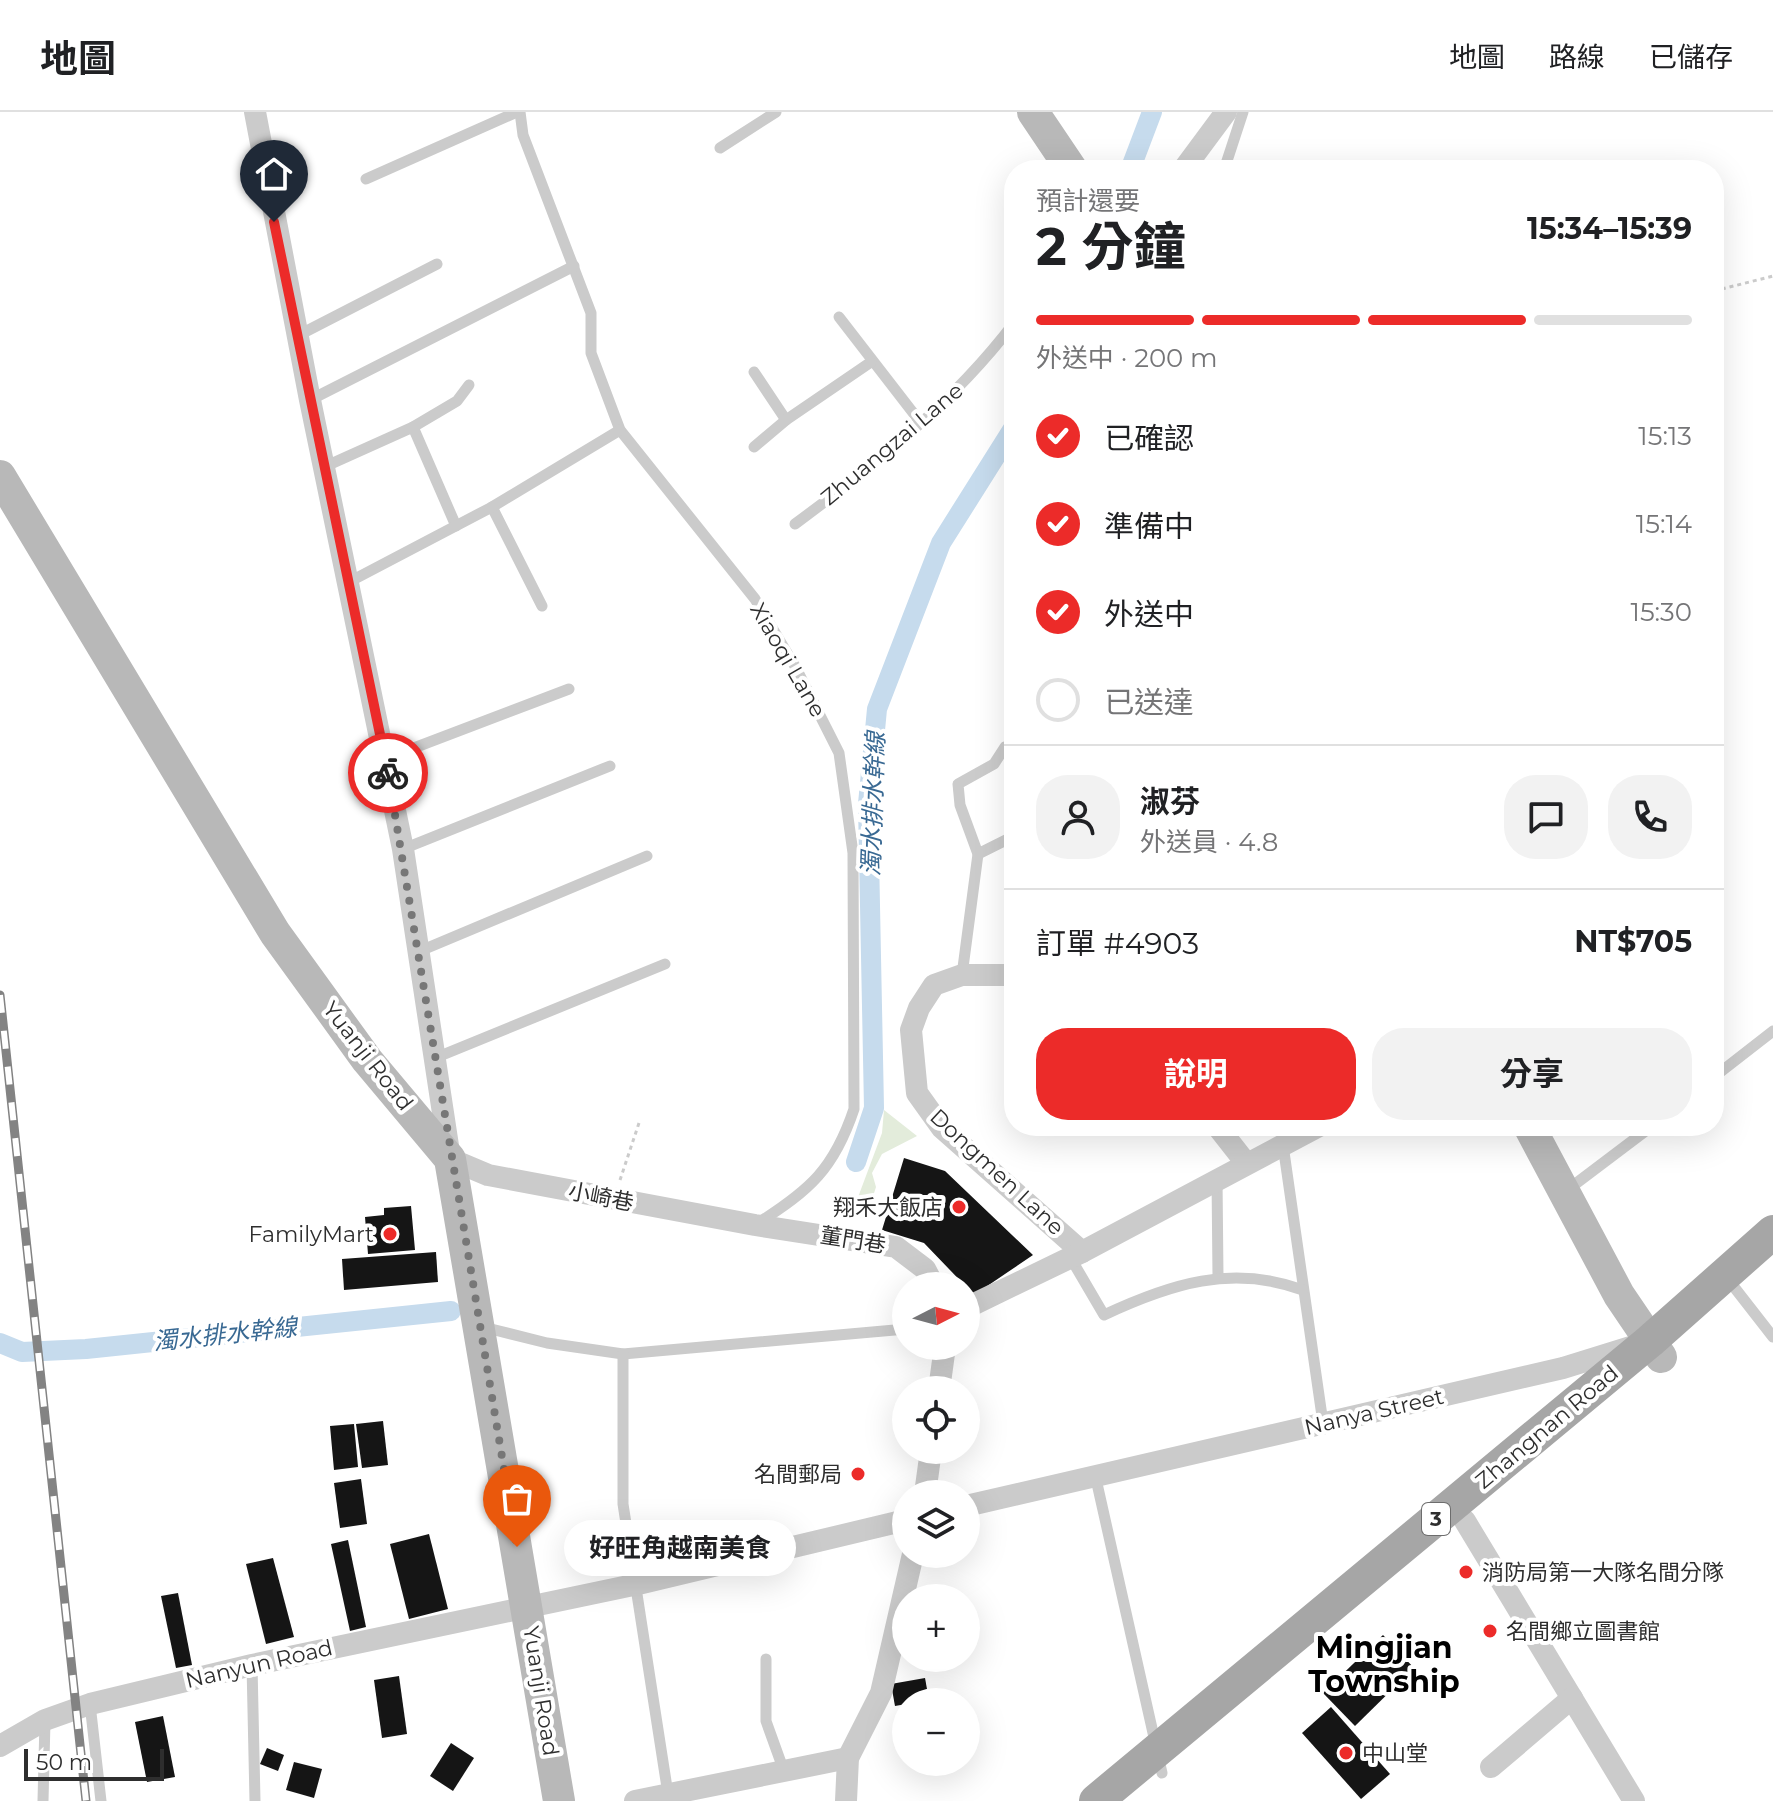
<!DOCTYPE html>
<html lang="zh-TW">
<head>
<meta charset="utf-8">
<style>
	body { margin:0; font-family:Montserrat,"Noto Sans TC",sans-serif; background:#f2f2f2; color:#202124; height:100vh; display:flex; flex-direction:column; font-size:30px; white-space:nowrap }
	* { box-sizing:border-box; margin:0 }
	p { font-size:26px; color:#757577 }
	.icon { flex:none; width:44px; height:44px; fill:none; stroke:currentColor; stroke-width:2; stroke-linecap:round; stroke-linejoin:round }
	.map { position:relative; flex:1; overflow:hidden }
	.details { position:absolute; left:1004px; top:48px; width:720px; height:976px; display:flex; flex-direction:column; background:#fff; border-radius:32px; box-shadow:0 8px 32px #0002 }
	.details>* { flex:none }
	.needle { width:52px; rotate:84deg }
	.buttons { position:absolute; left:892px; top:1160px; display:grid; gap:16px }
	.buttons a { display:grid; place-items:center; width:88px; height:88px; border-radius:50%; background:#fff; box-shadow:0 8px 32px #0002; font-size:40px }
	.scale { position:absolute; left:24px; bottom:20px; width:140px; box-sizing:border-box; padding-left:8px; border:4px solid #2e2e2e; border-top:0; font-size:22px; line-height:28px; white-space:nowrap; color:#2e2e2e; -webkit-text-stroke:6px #fff; paint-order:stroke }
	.pin { position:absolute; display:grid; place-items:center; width:68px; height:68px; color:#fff; margin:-82px -34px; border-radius:50% 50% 50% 0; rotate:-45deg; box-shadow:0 0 8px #0007 }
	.pin .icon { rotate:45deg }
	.courier { position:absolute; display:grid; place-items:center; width:80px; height:80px; margin:-40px; border:6px solid #ec2b29; border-radius:50%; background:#fff; color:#222; box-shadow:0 2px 10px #0007 }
	.bubble { position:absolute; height:56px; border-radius:28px; background:#fff; box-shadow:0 8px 32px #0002; font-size:26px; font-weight:700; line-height:56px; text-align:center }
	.headline em { font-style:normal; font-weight:700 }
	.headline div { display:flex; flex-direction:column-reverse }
	.headline { display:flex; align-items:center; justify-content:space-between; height:136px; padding:0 32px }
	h1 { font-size:52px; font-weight:700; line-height:60px }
	.bar { display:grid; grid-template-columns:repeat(4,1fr); gap:12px 8px; align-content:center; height:96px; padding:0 32px }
	.bar i { height:10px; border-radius:6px; background:#e0e0e0 }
	.bar .active { background:#ec2b29 }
	.bar p { grid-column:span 4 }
	.line { display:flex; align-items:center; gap:20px; padding:0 32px; border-top:2px solid #e0e0e0 }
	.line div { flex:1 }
	.round { display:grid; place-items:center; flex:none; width:84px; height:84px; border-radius:32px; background:#f2f2f2 }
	ol { padding:0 32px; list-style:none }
	li { display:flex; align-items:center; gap:24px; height:88px }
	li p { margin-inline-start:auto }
	li .icon { padding:8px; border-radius:50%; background:#ec2b29; color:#fff; stroke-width:4 }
	li:last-child { color:#757577 }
	li i { width:44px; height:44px; border:4px solid #e0e0e0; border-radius:50% }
	.cta { display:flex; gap:16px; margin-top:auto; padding:16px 32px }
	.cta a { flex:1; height:92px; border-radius:32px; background:#ec2b29; color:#fff; font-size:32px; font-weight:700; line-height:92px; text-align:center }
	.cta a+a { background:#f2f2f2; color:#202124 }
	header { display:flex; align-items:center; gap:48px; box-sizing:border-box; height:112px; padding:0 40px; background:#fff; border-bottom:2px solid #e0e0e0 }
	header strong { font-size:38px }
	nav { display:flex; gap:44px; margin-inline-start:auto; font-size:28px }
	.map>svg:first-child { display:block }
	.green { fill:#e3ecdb }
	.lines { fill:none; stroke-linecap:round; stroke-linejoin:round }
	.canal { stroke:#c6dbed; stroke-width:20 }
	.building { fill:#151515 }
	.path { stroke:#cbcbcb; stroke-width:3; stroke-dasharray:4 4; stroke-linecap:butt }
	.lane { stroke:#cbcbcb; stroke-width:11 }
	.street { stroke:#cbcbcb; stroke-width:22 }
	.secondary { stroke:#b8b8b8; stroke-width:32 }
	.primary { stroke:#a6a6a6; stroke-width:34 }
	.rail-casing { stroke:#838383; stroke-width:9 }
	.rail { stroke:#fff; stroke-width:6; stroke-dasharray:18; stroke-linecap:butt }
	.done { stroke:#777; stroke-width:8; stroke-dasharray:0 14.4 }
	.route { stroke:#ec2b29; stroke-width:10 }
	.poi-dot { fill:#ec2b29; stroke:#fff; stroke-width:3 }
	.labels { text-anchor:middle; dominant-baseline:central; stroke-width:8; stroke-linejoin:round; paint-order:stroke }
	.shield { fill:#fff; stroke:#6d6d6d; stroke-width:2 }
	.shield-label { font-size:20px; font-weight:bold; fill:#2e2e2e }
	.street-label { font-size:22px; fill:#2e2e2e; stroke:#fff }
	.poi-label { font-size:22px; fill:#2e2e2e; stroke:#fff; text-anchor:end }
	.water-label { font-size:24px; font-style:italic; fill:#396993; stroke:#fff }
	.district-label { font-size:30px; font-weight:bold; fill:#000; stroke:#fff }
</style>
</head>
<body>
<header>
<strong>地圖</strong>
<nav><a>地圖</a><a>路線</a><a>已儲存</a></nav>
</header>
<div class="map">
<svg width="1773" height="1689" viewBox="0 0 1773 1689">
	<rect width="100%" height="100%" fill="#fff"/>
	<path class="green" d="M884,998L917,1024L882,1042L872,1061L876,1075L866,1106L851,1104L882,1021Z"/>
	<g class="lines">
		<g class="canal">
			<path d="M1130,58L1152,0"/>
			<path d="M856,1050L874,996L868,692L877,597L941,431L1014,315"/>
			<path d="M0,1231L22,1240L86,1237L451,1199"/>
		</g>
	</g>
	<g class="building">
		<path d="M904,1046L945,1059L1033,1143L974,1183L924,1131L882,1118Z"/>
		<path d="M411,1094L415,1138L368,1142L365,1105L384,1103V1096Z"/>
		<path d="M436,1140L438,1170L344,1178L342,1147Z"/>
		<path d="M383,1309L388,1353L362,1356L356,1312Z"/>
		<path d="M354,1312L358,1355L334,1358L330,1314Z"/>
		<path d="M361,1367L367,1412L340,1416L334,1371Z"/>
		<path d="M429,1422L448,1497L409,1507L390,1432Z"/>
		<path d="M348,1428L366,1515L350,1519L331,1432Z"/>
		<path d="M273,1446L294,1525L266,1532L246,1452Z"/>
		<path d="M178,1481L192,1553L176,1556L161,1484Z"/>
		<path d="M1383,1523L1414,1556L1355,1614L1323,1581Z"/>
		<path d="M399,1564L407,1622L382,1626L374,1568Z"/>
		<path d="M925,1566L929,1588L895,1594L891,1572Z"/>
		<path d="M1331,1595L1390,1662L1361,1687L1302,1621Z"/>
		<path d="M163,1604L175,1665L147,1670L135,1610Z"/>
		<path d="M451,1631L474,1646L453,1679L430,1664Z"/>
		<path d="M267,1636L284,1643L278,1659L260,1652Z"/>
		<path d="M294,1650L322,1657L314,1686L286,1678Z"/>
	</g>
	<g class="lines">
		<g class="path">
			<path d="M1714,179L1773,164"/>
			<path d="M620,1068L639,1011"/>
		</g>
		<g class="lane">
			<path d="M520,0L523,23L591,201V241L620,318L755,487L796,556L839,641L853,741L854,997C834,1057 810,1078 758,1111"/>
			<path d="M720,36L776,0"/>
			<path d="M1224,58L1243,0"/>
			<path d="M366,67L517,0"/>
			<path d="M839,205L921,311"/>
			<path d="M297,224L437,152"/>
			<path d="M754,260L786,308"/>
			<path d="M310,288L574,154"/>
			<path d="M413,315L457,289L469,273"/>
			<path d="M754,335L786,308L871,250"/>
			<path d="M324,355L413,315L456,414"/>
			<path d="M492,395L542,494"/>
			<path d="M795,412C876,352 953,291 1014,211"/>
			<path d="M347,471L492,395L620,318"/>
			<path d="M385,647L569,577"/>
			<path d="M403,737L610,654"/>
			<path d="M978,742L1014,724"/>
			<path d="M420,839L647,744"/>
			<path d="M962,863L978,742L960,693L958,672L994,652L1005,635"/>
			<path d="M435,946L665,852"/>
			<path d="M1714,965L1773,919"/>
			<path d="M1283,1033L1323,1311"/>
			<path d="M1217,1066L1218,1164"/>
			<path d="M1566,1079L1652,1014"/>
			<path d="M1070,1145L1104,1203C1170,1172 1232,1152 1303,1178"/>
			<path d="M1727,1166L1773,1225"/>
			<path d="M483,1215L547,1231L623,1242L906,1217"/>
			<path d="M623,1242V1392L668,1682"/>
			<path d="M1096,1367L1162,1661"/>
			<path d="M766,1547V1609L784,1659"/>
			<path d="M252,1553L255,1689"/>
			<path d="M90,1592L101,1689"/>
			<path d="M43,1689L45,1609"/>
		</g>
		<g class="street">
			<path d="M255,0L310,288L403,737L450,1047L488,1063L755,1113L896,1135L925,1157L934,1174"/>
			<path d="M1183,58L1226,0"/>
			<path d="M1014,863H962L934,873L919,896L911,918L917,981L942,1016L1082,1140"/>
			<path d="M1217,1014L1246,1051"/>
			<path d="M966,1196L1082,1140L1319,1014"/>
			<path d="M939,1278L945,1234"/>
			<path d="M925,1382L931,1338"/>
			<path d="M966,1394L1563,1256L1637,1233"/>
			<path d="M1465,1409L1634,1689"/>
			<path d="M0,1634L45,1608L90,1592L252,1553L638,1472L906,1408"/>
			<path d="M1491,1655L1572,1586"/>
			<path d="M635,1689L848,1646"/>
			<path d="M846,1689L848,1646L881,1581L913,1442"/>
		</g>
		<g class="secondary">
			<path d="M1033,0L1072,58"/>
			<path d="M0,364L275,821L367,948L450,1047L559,1689"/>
			<path d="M1529,1014L1619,1183L1661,1245"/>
		</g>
		<path class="primary" d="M1096,1689L1650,1229L1773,1120"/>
		<g class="rail-casing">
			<path id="rail" d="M0,883L86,1689"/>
		</g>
		<use href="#rail" class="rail"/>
	</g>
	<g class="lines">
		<path class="done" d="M388,661L517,1435"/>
		<path class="route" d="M274,110L388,661"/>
	</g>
	<g class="poi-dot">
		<circle cx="959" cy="1095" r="8"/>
		<circle cx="390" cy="1122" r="8"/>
		<circle cx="858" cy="1362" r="8"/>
		<circle cx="1466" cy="1460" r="8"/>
		<circle cx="1490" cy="1519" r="8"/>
		<circle cx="1346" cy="1641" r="8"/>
	</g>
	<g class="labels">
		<rect class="shield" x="1422" y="1391" width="28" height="32" rx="6"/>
		<g class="shield-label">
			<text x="1436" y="1407">3</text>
		</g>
		<g class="street-label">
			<text transform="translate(892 332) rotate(-40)">Zhuangzai Lane</text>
			<text transform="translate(788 548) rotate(60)">Xiaoqi Lane</text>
			<text transform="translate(368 944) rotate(52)">Yuanji Road</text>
			<text transform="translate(997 1060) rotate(43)">Dongmen Lane</text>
			<text transform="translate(601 1085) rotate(11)">小崎巷</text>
			<text transform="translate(853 1128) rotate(9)">董門巷</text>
			<text transform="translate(1374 1300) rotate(-13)">Nanya Street</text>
			<text transform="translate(1547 1315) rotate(-40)">Zhangnan Road</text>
			<text transform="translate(259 1552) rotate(-13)">Nanyun Road</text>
			<text transform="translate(541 1579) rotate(81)">Yuanji Road</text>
		</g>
		<g class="poi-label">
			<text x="943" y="1095">翔禾大飯店</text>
			<text x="374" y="1122">FamilyMart</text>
			<text x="842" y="1362">名間郵局</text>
			<text x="1482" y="1460" text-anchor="start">消防局第一大隊名間分隊</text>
			<text x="1506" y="1519" text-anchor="start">名間鄉立圖書館</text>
			<text x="1362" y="1641" text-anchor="start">中山堂</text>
		</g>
		<g class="water-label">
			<text transform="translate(873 692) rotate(-88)">濁水排水幹線</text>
			<text transform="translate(225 1222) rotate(-6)">濁水排水幹線</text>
		</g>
		<g class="district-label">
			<text x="1384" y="1535">Mingjian<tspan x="1384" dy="34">Township</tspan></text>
		</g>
	</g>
</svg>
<div class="buttons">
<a><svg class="needle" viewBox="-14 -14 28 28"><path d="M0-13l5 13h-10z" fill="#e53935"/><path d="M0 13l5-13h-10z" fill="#757577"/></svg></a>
<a><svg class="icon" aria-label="locate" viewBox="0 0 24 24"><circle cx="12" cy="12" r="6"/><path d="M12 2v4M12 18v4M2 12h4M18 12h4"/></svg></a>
<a><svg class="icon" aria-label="layers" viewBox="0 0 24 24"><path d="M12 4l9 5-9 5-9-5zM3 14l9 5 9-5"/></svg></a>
<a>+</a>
<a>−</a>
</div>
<div class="scale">50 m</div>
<div class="pin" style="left:517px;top:1435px;background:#ea580c"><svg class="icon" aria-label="bag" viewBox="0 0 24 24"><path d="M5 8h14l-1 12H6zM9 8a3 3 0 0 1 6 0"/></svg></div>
<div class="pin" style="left:274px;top:110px;background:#1f2937"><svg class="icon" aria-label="home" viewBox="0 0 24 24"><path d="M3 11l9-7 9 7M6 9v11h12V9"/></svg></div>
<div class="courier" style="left:388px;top:661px"><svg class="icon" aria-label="bike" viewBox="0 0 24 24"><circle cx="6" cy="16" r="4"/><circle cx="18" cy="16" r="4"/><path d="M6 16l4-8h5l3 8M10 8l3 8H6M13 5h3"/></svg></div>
<div class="bubble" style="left:564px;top:1408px;width:232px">好旺角越南美食</div>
<section class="details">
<div class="headline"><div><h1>2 分鐘</h1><p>預計還要</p></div><em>15:34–15:39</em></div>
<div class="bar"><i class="active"></i><i class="active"></i><i class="active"></i><i></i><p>外送中 · 200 m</p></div>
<ol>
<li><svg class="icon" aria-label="check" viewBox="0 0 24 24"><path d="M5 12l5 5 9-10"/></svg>已確認<p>15:13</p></li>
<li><svg class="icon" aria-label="check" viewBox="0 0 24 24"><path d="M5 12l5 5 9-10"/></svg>準備中<p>15:14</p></li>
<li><svg class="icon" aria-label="check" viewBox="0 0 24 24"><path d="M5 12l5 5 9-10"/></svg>外送中<p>15:30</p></li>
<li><i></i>已送達</li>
</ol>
<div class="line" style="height:144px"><a class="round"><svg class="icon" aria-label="person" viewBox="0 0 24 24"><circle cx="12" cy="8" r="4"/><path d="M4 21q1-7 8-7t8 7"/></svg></a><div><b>淑芬</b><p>外送員 · 4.8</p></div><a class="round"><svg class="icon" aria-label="chat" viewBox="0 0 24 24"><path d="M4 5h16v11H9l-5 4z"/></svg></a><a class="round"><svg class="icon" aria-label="phone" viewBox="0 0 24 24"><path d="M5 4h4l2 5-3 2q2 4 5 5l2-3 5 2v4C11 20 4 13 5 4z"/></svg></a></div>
<div class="line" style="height:104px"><div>訂單 #4903</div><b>NT$705</b></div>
<div class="cta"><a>說明</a><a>分享</a></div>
</section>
</div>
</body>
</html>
